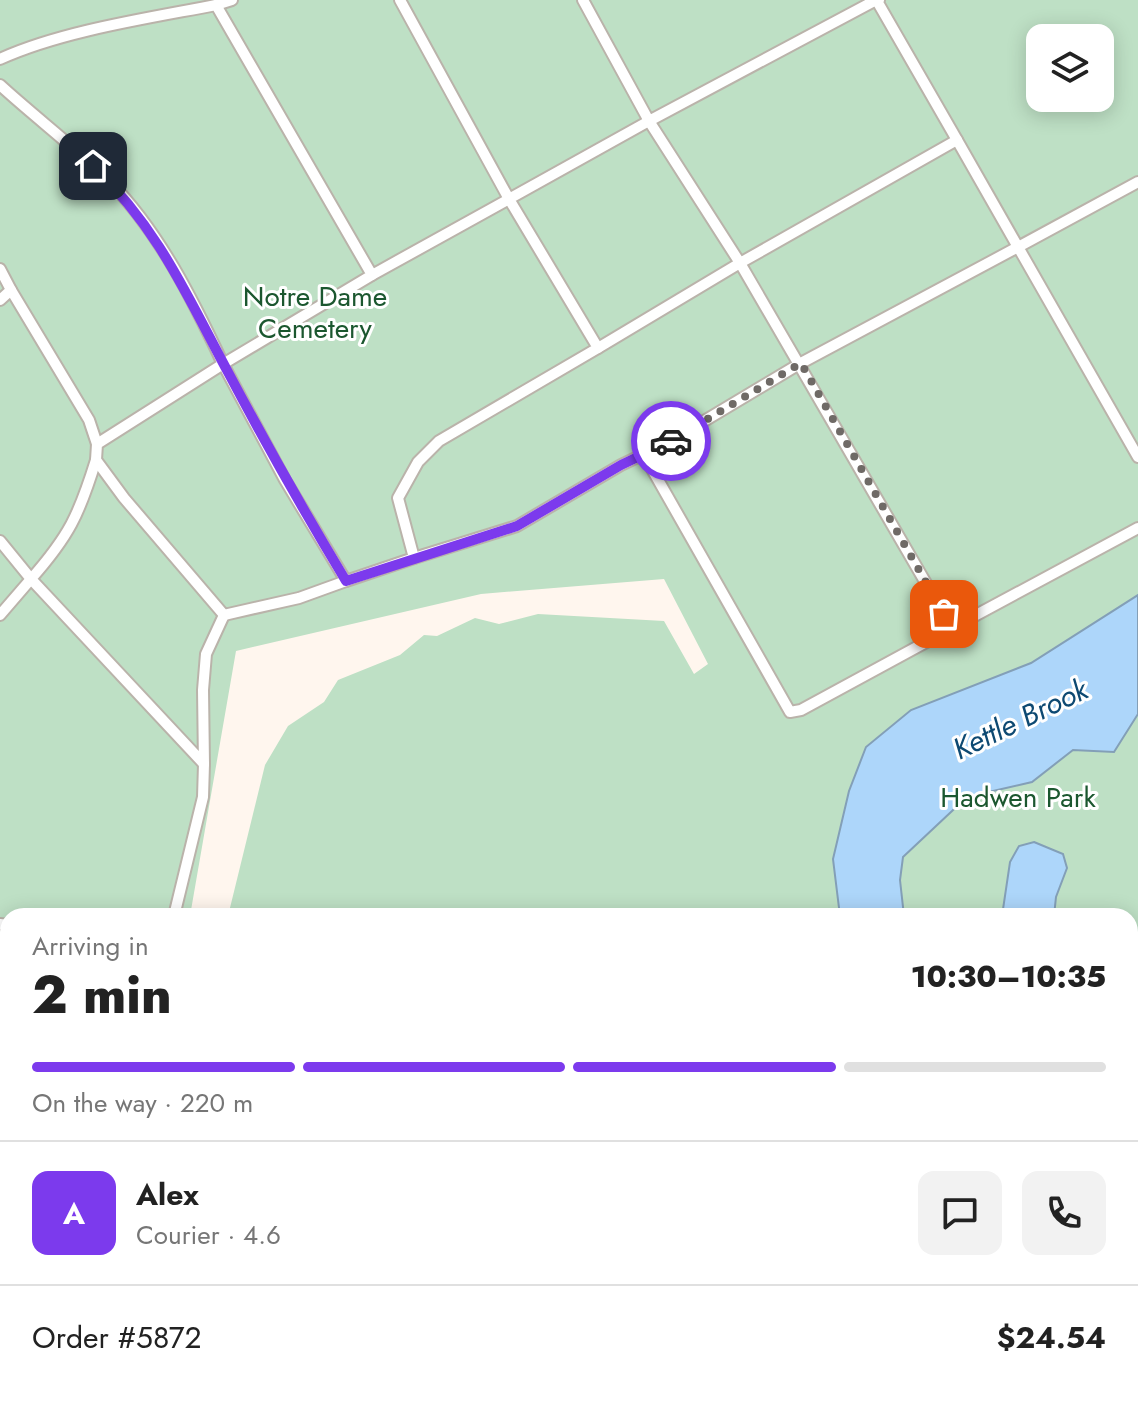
<!DOCTYPE html>
<html lang="en">
<head>
<meta charset="utf-8">
<style>
	body { margin:0; font-family:Jost,sans-serif; background:#f2f2f2; color:#222; height:100vh; display:flex; flex-direction:column; font-size:30px; white-space:nowrap }
	* { box-sizing:border-box; margin:0 }
	p { font-size:26px; color:#767676 }
	.icon { flex:none; width:44px; height:44px; fill:none; stroke:currentColor; stroke-width:2; stroke-linecap:round; stroke-linejoin:round }
	.map { position:relative; flex:1; overflow:hidden }
	.drawer { position:absolute; left:0px; top:908px; width:1138px; height:498px; display:flex; flex-direction:column; background:#fff; border-radius:24px 24px 0 0; box-shadow:0 4px 20px #0003 }
	.drawer>* { flex:none }
	.buttons { position:absolute; left:1026px; top:24px; display:grid; gap:16px }
	.buttons a { display:grid; place-items:center; width:88px; height:88px; border-radius:16px; background:#fff; box-shadow:0 4px 20px #0003; font-size:40px }
	.pin { position:absolute; display:grid; place-items:center; width:68px; height:68px; color:#fff; margin:-34px; border-radius:16px; box-shadow:0 4px 12px #0006 }
	.courier { position:absolute; display:grid; place-items:center; width:80px; height:80px; margin:-40px; border:6px solid #7c3aed; border-radius:50%; background:#fff; color:#222; box-shadow:0 2px 10px #0007 }
	.summary em { font-style:normal; font-weight:800 }
	.summary div { display:flex; flex-direction:column-reverse }
	.summary { display:flex; align-items:center; justify-content:space-between; height:136px; padding:0 32px }
	h1 { font-size:52px; font-weight:800; line-height:60px }
	.bar { display:grid; grid-template-columns:repeat(4,1fr); gap:12px 8px; align-content:center; height:96px; padding:0 32px }
	.bar i { height:10px; border-radius:6px; background:#e0e0e0 }
	.bar .on { background:#7c3aed }
	.bar p { grid-column:span 4 }
	.line { display:flex; align-items:center; gap:20px; padding:0 32px; border-top:2px solid #e0e0e0 }
	.line div { flex:1 }
	.round { display:grid; place-items:center; flex:none; width:84px; height:84px; border-radius:16px; background:#f2f2f2 }
	.map>svg:first-child { display:block }
	.green { fill:#bee0c5; fill-rule:evenodd }
	.water { fill:#add6fa; stroke:#839fb7; stroke-width:2 }
	.building { fill:#f5c895 }
	.lines { fill:none; stroke-linecap:round; stroke-linejoin:round }
	.lane-casing { stroke:#bab3aa; stroke-width:14 }
	.street-casing { stroke:#bab3aa; stroke-width:24 }
	.lane { stroke:#fff; stroke-width:10 }
	.street { stroke:#fff; stroke-width:20 }
	.done { stroke:#6f6a66; stroke-width:8; stroke-dasharray:0 14.4 }
	.route { stroke:#7c3aed; stroke-width:10 }
	.labels { text-anchor:middle; dominant-baseline:central; stroke-width:6; stroke-linejoin:round; paint-order:stroke }
	.park-label { font-size:28px; fill:#1b572f; stroke:#fff }
	.water-label { font-size:30px; font-style:italic; fill:#0d4972; stroke:#fff }
</style>
</head>
<body>
<div class="map">
<svg width="1138" height="1405" viewBox="0 0 1138 1405">
	<rect width="100%" height="100%" fill="#fff6ee"/>
	<g class="green">
		<path d="M0,0H1138V1372L1130,1365V916H228L265,765L288,726L324,702L338,680L400,655L424,635L437,636L475,618L499,624L538,614L664,621L694,674L708,664L664,579L481,594L236,651L190,916H8V1239L0,1236ZM1040,38H1100V98H1040Z"/>
		<path d="M283,1398H1025L1022,1405H285Z"/>
	</g>
	<g class="water">
		<path d="M1138,595V714L1114,752L1073,750L1032,782L967,797L903,857L900,880L904,916H840L833,859L849,791L866,747L911,710L1031,663Z"/>
		<path d="M1034,842L1063,854L1067,868L1056,897L1054,916H1002L1010,862L1019,846Z"/>
		<path d="M1130,1199L1138,1206V1405H1121L1118,1398H1130Z"/>
	</g>
	<g class="building">
		<path d="M0,1185L8,1188V1239L0,1236Z"/>
		<path d="M7,1339L8,1359L2,1361L0,1342Z"/>
		<path d="M81,1398H105L108,1405H85Z"/>
	</g>
	<g class="lines">
		<g class="lane-casing">
			<g id="lane">
				<path d="M583,0L649,121L876,0"/>
				<path d="M216,5L232,0"/>
				<path d="M0,59C61,31 149,18 216,5L372,275L223,364L285,480L346,581L414,558L398,498L418,462L439,441L598,348L509,199L649,121L740,263L957,140L877,1L879,0"/>
				<path d="M0,85C36,118 75,147 110,182C160,233 193,300 223,364L97,444L96,460L124,498L224,615L299,598L346,581"/>
				<path d="M1138,182L1018,247L1138,457"/>
				<path d="M0,269L11,290L0,300"/>
				<path d="M372,275L509,199L400,0"/>
				<path d="M11,290L89,420L97,444"/>
				<path d="M598,348L740,263L952,628L1138,528"/>
				<path d="M644,455L790,712L801,710L952,628"/>
				<path d="M96,460C79,515 69,536 31,579L204,764L203,690L206,654L224,615"/>
				<path d="M0,541L31,579L0,615"/>
				<path d="M414,558L517,526L621,465L669,442L801,363L1018,247L957,140"/>
				<path d="M174,916L203,797L204,764"/>
				<path d="M0,924L8,925"/>
				<path d="M0,1094L8,1096"/>
				<path d="M334,1398L349,1405"/>
				<path d="M692,1398L708,1405"/>
				<path d="M819,1405L822,1398"/>
			</g>
		</g>
		<g class="street-casing">
			<g id="street">
				<path d="M0,1256L8,1258"/>
				<path d="M20,1405L31,1398"/>
			</g>
		</g>
		<use href="#lane" class="lane"/>
		<use href="#street" class="street"/>
	</g>
	<g class="lines">
		<path class="done" d="M671,441L801,363L944,614"/>
		<path class="route" d="M93,166C159,229 187,296 229,374C266,444 305,513 346,581L517,526L621,465L671,441"/>
	</g>
	<g class="labels">
		<g class="park-label">
			<text x="315" y="296">Notre Dame<tspan x="315" dy="32">Cemetery</tspan></text>
			<text x="1018" y="797">Hadwen Park</text>
		</g>
		<g class="water-label">
			<text transform="translate(1020 719) rotate(-26)">Kettle Brook</text>
		</g>
	</g>
</svg>
<div class="buttons">
<a><svg class="icon" aria-label="layers" viewBox="0 0 24 24"><path d="M12 4l9 5-9 5-9-5zM3 14l9 5 9-5"/></svg></a>
</div>
<div class="pin" style="left:944px;top:614px;background:#ea580c"><svg class="icon" aria-label="bag" viewBox="0 0 24 24"><path d="M5 8h14l-1 12H6zM9 8a3 3 0 0 1 6 0"/></svg></div>
<div class="pin" style="left:93px;top:166px;background:#1f2937"><svg class="icon" aria-label="home" viewBox="0 0 24 24"><path d="M3 11l9-7 9 7M6 9v11h12V9"/></svg></div>
<div class="courier" style="left:671px;top:441px"><svg class="icon" aria-label="car" viewBox="0 0 24 24"><path d="M5 17H2v-5l4-1 3-4h7l3 4 3 1v5h-3M9 17h6M6 11h13"/><circle cx="7" cy="17" r="2"/><circle cx="17" cy="17" r="2"/></svg></div>
<section class="drawer">
<div class="summary"><div><h1>2 min</h1><p>Arriving in</p></div><em>10:30–10:35</em></div>
<div class="bar"><i class="on"></i><i class="on"></i><i class="on"></i><i></i><p>On the way · 220 m</p></div>
<div class="line" style="height:144px"><b class="round" style="background:#7c3aed;color:#fff">A</b><div><b>Alex</b><p>Courier · 4.6</p></div><a class="round"><svg class="icon" aria-label="chat" viewBox="0 0 24 24"><path d="M4 5h16v11H9l-5 4z"/></svg></a><a class="round"><svg class="icon" aria-label="phone" viewBox="0 0 24 24"><path d="M5 4h4l2 5-3 2q2 4 5 5l2-3 5 2v4C11 20 4 13 5 4z"/></svg></a></div>
<div class="line" style="height:104px"><div>Order #5872</div><b>$24.54</b></div>
</section>
</div>
</body>
</html>
